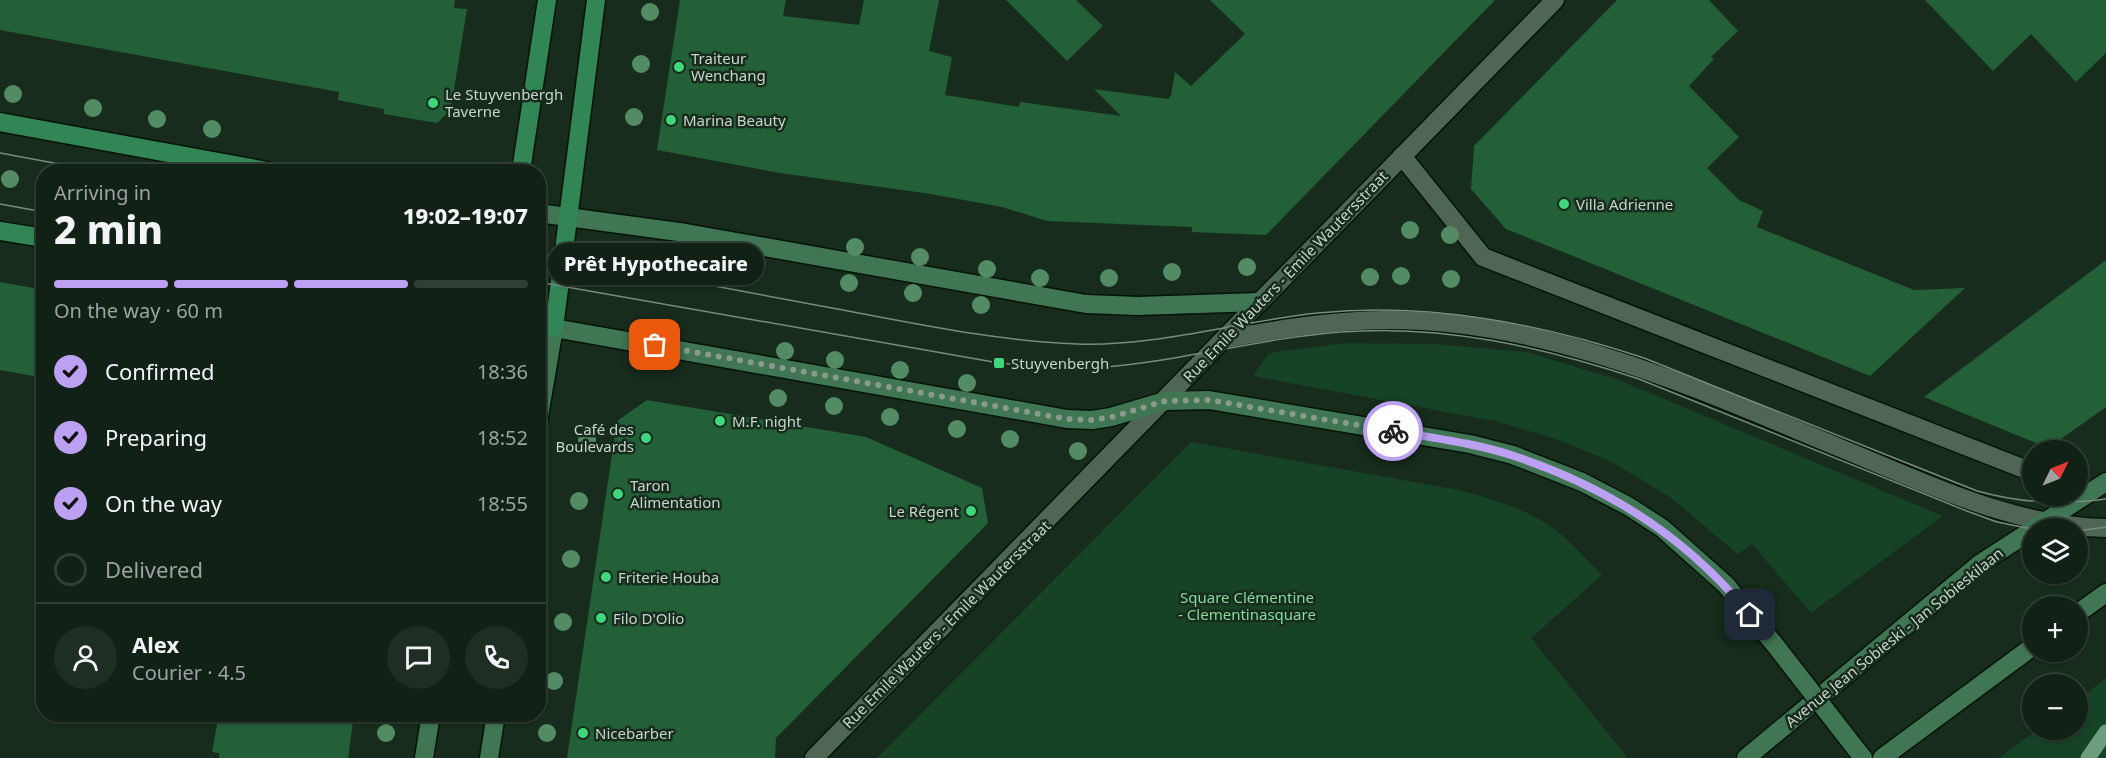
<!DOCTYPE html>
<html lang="en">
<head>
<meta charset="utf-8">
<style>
	body { margin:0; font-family:"Noto Sans",sans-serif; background:#1e2e23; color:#f1f3f6; height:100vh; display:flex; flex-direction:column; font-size:22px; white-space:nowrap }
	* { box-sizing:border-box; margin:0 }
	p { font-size:20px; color:#9ca3a1 }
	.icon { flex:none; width:33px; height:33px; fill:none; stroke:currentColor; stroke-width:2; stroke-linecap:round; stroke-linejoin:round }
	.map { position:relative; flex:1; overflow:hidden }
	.panel { position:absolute; left:36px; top:164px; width:510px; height:558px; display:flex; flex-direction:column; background:#112116; border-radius:24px; box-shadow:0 2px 4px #0004,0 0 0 2px #303e35 }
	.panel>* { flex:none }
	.needle { width:39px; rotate:47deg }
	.controls { position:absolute; left:2022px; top:440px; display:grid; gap:12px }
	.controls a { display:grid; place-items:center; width:66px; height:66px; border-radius:50%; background:#112116; box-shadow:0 2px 4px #0004,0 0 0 2px #303e35; font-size:30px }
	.pin { position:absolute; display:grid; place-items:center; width:51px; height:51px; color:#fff; margin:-26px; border-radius:12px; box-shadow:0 3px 9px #0006 }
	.courier { position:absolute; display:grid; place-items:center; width:60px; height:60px; margin:-30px; border:4px solid #bca0f2; border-radius:50%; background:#fff; color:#222; box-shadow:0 2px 8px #0007 }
	.bubble { position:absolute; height:42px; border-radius:21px; background:#112116; box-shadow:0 2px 4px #0004,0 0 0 2px #303e35; font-size:20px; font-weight:800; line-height:42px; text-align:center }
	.overview em { font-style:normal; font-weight:800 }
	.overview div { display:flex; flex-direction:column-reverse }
	.overview { display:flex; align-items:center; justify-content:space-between; height:102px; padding:0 18px }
	h1 { font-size:39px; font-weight:800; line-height:45px }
	.bar { display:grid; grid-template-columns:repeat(4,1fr); gap:9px 6px; align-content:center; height:72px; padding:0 18px }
	.bar i { height:8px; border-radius:4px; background:#303e35 }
	.bar .on { background:#bca0f2 }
	.bar p { grid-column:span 4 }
	.line { display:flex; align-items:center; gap:15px; padding:0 18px; border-top:2px solid #303e35 }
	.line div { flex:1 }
	.round { display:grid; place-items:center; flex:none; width:63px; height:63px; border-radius:32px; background:#1e2e23 }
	ol { padding:0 18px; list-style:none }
	li { display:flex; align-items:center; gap:18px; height:66px }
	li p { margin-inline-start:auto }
	li .icon { padding:6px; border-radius:50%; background:#bca0f2; color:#111; stroke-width:4 }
	li:last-child { color:#9ca3a1 }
	li i { width:33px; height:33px; border:3px solid #303e35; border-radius:50% }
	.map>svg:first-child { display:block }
	.green { fill:#164226 }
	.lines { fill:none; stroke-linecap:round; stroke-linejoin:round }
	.stream { stroke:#6e9c7c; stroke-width:15 }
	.building { fill:#236038 }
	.lane-casing { stroke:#021407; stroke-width:21 }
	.street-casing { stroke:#021407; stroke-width:21 }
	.secondary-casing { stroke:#021407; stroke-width:21 }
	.primary-casing { stroke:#021407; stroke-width:21 }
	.lane { stroke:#4f6655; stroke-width:18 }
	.street { stroke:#4f6655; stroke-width:18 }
	.secondary { stroke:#407654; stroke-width:18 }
	.primary { stroke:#328554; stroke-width:18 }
	.tram { stroke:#7a8b7e; stroke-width:1.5 }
	.secondary-bridge-casing { stroke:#021407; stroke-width:21; stroke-linecap:butt }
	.secondary-bridge { stroke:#407654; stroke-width:18 }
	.tree { fill:#538c64 }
	.done { stroke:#8a9a8e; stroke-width:6; stroke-dasharray:0 10.8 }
	.route { stroke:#bca0f2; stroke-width:8 }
	.poi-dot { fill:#40d77c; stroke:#172c1d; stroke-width:2 }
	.labels { text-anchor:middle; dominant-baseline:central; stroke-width:5; stroke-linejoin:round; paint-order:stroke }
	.poi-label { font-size:15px; fill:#c8d5cb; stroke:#172c1d; text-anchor:start }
	.street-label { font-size:15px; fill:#c8d5cb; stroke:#172c1d }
	.park-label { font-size:15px; fill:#84db9e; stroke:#172c1d }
</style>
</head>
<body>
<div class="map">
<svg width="2106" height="758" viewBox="0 0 2106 758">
	<rect width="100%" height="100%" fill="#172c1d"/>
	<g class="green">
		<path d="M1346,343L1434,344L1526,352L1619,380L1943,516L1811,613L1752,544L1738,554L1671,498L1612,462L1559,440L1499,422L1253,376L1269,353Z"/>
		<path d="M1191,442L1459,490C1495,500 1532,510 1562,535C1576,547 1589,562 1602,575L1531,638L1628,758H877Z"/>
		<path d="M2106,678V758H1999L2038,729H2078V700Z"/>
	</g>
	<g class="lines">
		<path class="stream" d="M2088,758L2106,732"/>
	</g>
	<g class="building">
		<path d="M0,0H455L454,8L467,9L452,102L450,110L437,123L384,114V109L338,100L339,92L0,30Z"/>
		<path d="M680,0H786L783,16L859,25L864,0H939L929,51L952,57L945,95L1019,107L1020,102L1121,116L1094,89L1168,99L1171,95L1175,72L1191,86L1245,34L1210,0H1495L1266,235L1192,232V227L1047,221L1002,207L931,194L780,173L657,150Z"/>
		<path d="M1006,0H1076L1103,26L1067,61Z"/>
		<path d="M1617,0H1709L1738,31L1711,57L1714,59L1689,86L1739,137L1707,168L1739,200L1763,211L1757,227L1914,290L1965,288L1870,376L1506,229L1471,189L1474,146Z"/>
		<path d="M1925,0H2106V53L2076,82L2031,34L1993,71Z"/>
		<path d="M2106,260V407L2058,441L2036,443L1924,397Z"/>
		<path d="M0,282L44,290V378L0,370Z"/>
		<path d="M647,400L866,437L982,488L988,523L776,738L775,758H567L617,421Z"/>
		<path d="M219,714H354L348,758H219V753L212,752Z"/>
	</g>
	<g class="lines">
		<g class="lane-casing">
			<path id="lane" d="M1224,339C1276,330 1327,321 1380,320C1541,317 1693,387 1838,447C1923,482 2013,527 2106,528"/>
		</g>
		<g class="street-casing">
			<g id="street">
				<path d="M1402,156L1483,257L2032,472"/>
				<path d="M814,758L1555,0"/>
			</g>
		</g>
		<g class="secondary-casing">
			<g id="secondary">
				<path d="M538,213L686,233L1086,304L1138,306L1259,302"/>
				<path d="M538,422L554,328L1067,419L1092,420L1111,417L1165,401L1209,400L1470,444L1513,455L1582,482L1628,506L1662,528L1726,585L1775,645"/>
				<path d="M2078,613L2106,593"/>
				<path d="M424,758L431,714"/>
				<path d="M489,758L496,714"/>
				<path d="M1746,758L1981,563L2106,482"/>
				<path d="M1882,758L2032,647"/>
			</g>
		</g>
		<g class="primary-casing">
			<g id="primary">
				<path d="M0,122L267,171"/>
				<path d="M521,171L547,0"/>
				<path d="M0,231L44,238"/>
				<path d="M538,325L554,328L596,0"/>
			</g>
		</g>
		<use href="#lane" class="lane"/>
		<use href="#street" class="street"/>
		<use href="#secondary" class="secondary"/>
		<use href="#primary" class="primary"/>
		<g class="tram">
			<path d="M0,153L97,171"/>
			<path d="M0,204L44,212"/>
			<path d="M538,253C636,272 734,290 832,308C913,323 995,341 1077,344C1155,347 1240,321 1318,313C1430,302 1538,323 1644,358L1977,491C2021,503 2060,505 2106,499"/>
			<path d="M538,282L999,363C1024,365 1051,369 1076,369C1165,366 1252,339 1341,332C1443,324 1543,347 1639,379L1967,511L1997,522L2032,529"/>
			<path d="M2078,531L2106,527"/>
		</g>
		<g class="secondary-bridge-casing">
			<path id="secondary-bridge" d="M1775,645L1863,758"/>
		</g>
		<use href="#secondary-bridge" class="secondary-bridge"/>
	</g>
	<g class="tree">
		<circle cx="650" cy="12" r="9"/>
		<circle cx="641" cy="64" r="9"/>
		<circle cx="13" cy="94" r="9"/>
		<circle cx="93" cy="108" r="9"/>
		<circle cx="634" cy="117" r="9"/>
		<circle cx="157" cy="119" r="9"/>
		<circle cx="212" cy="129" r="9"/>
		<circle cx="10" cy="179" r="9"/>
		<circle cx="1410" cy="230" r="9"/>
		<circle cx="1450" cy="235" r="9"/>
		<circle cx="855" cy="247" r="9"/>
		<circle cx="920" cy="257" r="9"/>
		<circle cx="1247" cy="267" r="9"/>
		<circle cx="987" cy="269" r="9"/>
		<circle cx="1172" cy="272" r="9"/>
		<circle cx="1401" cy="276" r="9"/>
		<circle cx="1370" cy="277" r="9"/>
		<circle cx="1040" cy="278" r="9"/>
		<circle cx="1109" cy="278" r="9"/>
		<circle cx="1451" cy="279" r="9"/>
		<circle cx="849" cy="283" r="9"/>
		<circle cx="913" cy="293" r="9"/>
		<circle cx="981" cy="305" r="9"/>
		<circle cx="785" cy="351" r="9"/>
		<circle cx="835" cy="360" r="9"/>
		<circle cx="900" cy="370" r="9"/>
		<circle cx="967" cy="383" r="9"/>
		<circle cx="778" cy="398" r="9"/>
		<circle cx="834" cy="406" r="9"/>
		<circle cx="890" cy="417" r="9"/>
		<circle cx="957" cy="429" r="9"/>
		<circle cx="1010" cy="439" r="9"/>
		<circle cx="587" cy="440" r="9"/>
		<circle cx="1078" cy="451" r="9"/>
		<circle cx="579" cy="501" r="9"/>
		<circle cx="571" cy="559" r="9"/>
		<circle cx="563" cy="622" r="9"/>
		<circle cx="554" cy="681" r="9"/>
		<circle cx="386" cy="733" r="9"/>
		<circle cx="547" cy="733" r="9"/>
	</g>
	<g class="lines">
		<path class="done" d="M655,345L1067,419L1092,420L1112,417L1165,401L1209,400L1393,431"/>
		<path class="route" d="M1393,431C1433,438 1475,443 1514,456C1608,487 1688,538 1750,615"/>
	</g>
	<g class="poi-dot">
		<circle cx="679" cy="67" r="6"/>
		<circle cx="433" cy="103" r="6"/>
		<circle cx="671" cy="120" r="6"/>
		<circle cx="1564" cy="204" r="6"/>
		<rect x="993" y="357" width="12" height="12" rx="3"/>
		<circle cx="720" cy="421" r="6"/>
		<circle cx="646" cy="438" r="6"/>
		<circle cx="618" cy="494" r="6"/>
		<circle cx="971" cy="511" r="6"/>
		<circle cx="606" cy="577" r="6"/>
		<circle cx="601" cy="618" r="6"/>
		<circle cx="583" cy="733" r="6"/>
	</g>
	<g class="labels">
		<g class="poi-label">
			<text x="691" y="58">Traiteur<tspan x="691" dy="17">Wenchang</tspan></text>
			<text x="445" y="94">Le Stuyvenbergh<tspan x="445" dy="17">Taverne</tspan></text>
			<text x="683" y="120">Marina Beauty</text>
			<text x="1576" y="204">Villa Adrienne</text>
			<text x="1011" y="363">Stuyvenbergh</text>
			<text x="732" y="421">M.F. night</text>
			<text x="634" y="429" text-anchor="end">Café des<tspan x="634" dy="17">Boulevards</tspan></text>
			<text x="630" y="485">Taron<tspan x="630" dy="17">Alimentation</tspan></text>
			<text x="959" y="511" text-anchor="end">Le Régent</text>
			<text x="618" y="577">Friterie Houba</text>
			<text x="613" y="618">Filo D'Olio</text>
			<text x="595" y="733">Nicebarber</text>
		</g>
		<g class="street-label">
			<text transform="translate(1285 276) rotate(-46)">Rue Emile Wauters - Emile Wautersstraat</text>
			<text transform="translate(946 624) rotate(-45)">Rue Emile Wauters - Emile Wautersstraat</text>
			<text transform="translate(1894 637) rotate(-39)">Avenue Jean Sobieski - Jan Sobieskilaan</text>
		</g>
		<g class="park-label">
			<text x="1247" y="597">Square Clémentine<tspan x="1247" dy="17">- Clementinasquare</tspan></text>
		</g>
	</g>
</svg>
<div class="controls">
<a><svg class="needle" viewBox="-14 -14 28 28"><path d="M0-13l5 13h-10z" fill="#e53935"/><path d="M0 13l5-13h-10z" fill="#9ca3a1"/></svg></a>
<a><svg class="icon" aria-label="layers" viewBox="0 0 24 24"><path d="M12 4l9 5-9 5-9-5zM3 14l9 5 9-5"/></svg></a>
<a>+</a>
<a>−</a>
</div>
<div class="pin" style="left:655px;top:345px;background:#ea580c"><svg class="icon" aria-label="bag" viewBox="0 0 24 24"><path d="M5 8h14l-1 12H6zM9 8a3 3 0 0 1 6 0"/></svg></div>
<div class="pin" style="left:1750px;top:615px;background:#1f2937"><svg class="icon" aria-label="home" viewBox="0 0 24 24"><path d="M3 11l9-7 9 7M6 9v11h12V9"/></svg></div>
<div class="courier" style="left:1393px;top:431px"><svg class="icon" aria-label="bike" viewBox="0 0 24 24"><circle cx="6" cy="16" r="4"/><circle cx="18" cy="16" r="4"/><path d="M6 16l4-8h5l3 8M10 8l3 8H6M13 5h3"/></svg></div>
<div class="bubble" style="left:548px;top:243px;width:216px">Prêt Hypothecaire</div>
<section class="panel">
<div class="overview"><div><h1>2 min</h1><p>Arriving in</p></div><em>19:02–19:07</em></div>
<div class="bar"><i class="on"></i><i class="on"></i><i class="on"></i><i></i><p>On the way · 60 m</p></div>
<ol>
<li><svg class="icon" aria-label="check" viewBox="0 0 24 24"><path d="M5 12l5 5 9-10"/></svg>Confirmed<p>18:36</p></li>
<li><svg class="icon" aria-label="check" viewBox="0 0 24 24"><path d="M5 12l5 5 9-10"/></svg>Preparing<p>18:52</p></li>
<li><svg class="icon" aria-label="check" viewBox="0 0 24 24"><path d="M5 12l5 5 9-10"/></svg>On the way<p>18:55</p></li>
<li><i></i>Delivered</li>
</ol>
<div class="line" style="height:108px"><a class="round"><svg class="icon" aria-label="person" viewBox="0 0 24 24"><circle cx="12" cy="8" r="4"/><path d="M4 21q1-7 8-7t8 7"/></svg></a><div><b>Alex</b><p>Courier · 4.5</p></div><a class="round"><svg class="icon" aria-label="chat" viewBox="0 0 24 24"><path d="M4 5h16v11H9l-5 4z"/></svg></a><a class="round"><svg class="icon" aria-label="phone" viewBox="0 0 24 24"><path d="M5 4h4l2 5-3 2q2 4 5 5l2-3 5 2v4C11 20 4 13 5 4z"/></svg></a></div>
</section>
</div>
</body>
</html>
